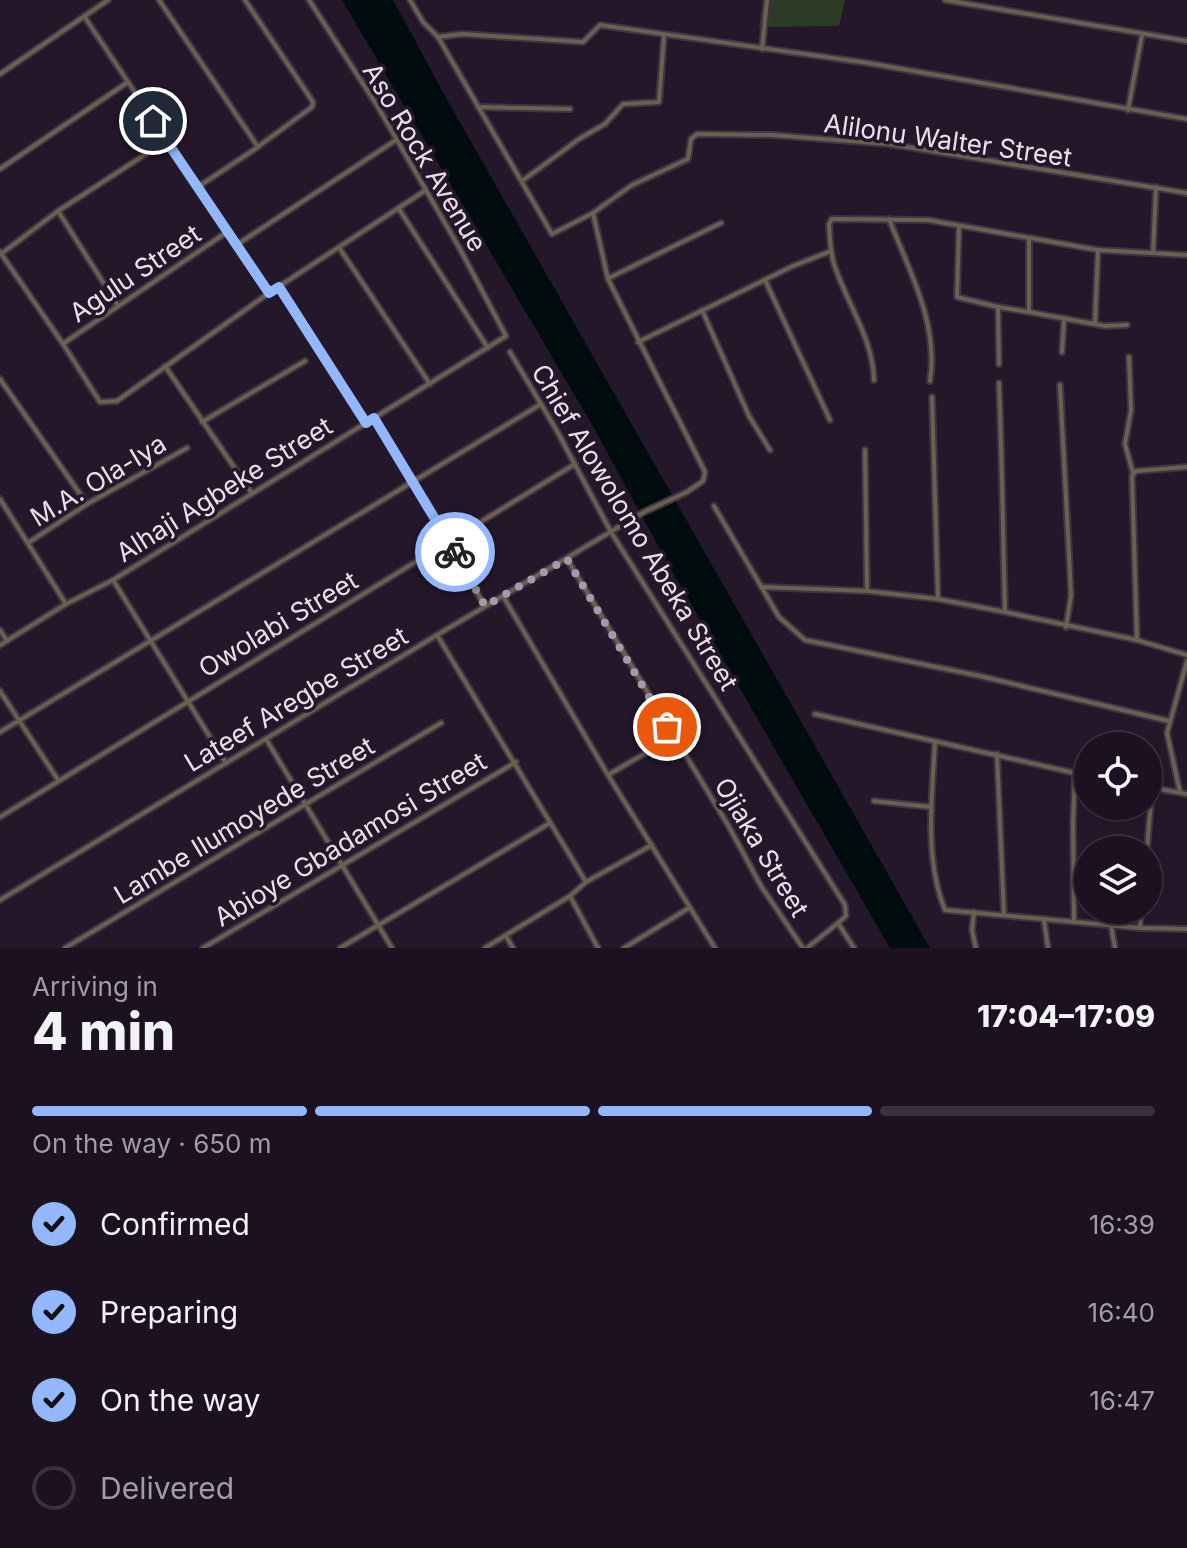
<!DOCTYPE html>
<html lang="en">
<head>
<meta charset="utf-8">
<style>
	body { margin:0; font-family:Inter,sans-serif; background:#241a29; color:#f1f3f6; height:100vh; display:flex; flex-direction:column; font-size:30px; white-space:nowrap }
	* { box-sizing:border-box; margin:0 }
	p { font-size:26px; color:#a09da5 }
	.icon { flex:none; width:44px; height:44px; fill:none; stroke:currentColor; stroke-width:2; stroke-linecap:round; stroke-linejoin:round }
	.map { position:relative; height:948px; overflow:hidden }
	.side { display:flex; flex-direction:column; background:#1b1120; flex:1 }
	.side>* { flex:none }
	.buttons { position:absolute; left:1074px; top:732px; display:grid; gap:16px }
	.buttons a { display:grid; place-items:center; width:88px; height:88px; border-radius:50%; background:#1b1120; box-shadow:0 2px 6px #0004,0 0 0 2px #39313e; font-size:40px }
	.pin { position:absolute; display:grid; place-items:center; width:68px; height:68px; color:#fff; margin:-34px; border:4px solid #fff; border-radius:50%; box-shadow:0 2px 8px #0007 }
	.courier { position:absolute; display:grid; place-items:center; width:80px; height:80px; margin:-40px; border:6px solid #92b7fd; border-radius:50%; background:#fff; color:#222; box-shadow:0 2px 10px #0007 }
	.head em { font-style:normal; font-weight:800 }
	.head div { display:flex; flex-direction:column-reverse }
	.head { display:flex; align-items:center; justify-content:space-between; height:136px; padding:0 32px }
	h1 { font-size:52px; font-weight:800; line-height:60px }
	.bar { display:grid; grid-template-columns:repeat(4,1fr); gap:12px 8px; align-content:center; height:96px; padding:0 32px }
	.bar i { height:10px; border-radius:6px; background:#39313e }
	.bar .current { background:#92b7fd }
	.bar p { grid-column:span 4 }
	ol { padding:0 32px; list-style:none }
	li { display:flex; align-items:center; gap:24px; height:88px }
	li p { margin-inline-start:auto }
	li .icon { padding:8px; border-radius:50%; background:#92b7fd; color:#111; stroke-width:4 }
	li:last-child { color:#a09da5 }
	li i { width:44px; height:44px; border:4px solid #39313e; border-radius:50% }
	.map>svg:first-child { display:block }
	.green { fill:#2b3b26 }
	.water { fill:#000c0e }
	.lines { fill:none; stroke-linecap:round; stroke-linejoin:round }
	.street-casing { stroke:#403345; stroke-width:8 }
	.street { stroke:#6a604e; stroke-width:4 }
	.done { stroke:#a49aa9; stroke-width:8; stroke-dasharray:0 14.4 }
	.route { stroke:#92b7fd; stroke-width:10 }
	.labels { text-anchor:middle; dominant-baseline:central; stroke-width:7; stroke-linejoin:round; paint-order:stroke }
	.street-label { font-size:26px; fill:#e9e0ed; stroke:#24172a }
</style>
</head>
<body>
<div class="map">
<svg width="1187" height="948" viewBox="0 0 1187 948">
	<rect width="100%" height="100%" fill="#24172a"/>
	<path class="green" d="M763,0H845L839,26L759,27Z"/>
	<path class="water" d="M342,0H393L450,105L930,948H890L668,564L594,428Z"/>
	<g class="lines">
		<g class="street-casing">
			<g id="street">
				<path d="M159,0L258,147L198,187"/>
				<path d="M245,0L313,102L312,107L259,146"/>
				<path d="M410,0L423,22L438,37L552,234L593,213L632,185L688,159L691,139L697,134L772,135L889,144L1187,193"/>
				<path d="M945,0L1187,41"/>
				<path d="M84,16L269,293"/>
				<path d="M438,37L462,34L583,42L600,25L868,63L1187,119"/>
				<path d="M762,49L767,0"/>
				<path d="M0,74L108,0"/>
				<path d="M478,107L570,109"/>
				<path d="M1128,110L1142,35"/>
				<path d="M0,169L128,82"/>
				<path d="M522,181L579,139L605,124L623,104L659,102L664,36"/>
				<path d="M399,209L488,348"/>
				<path d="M58,211L118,306"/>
				<path d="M889,219C909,270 939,324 930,381"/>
				<path d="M959,226L957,297L998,307"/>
				<path d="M238,244L396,140"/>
				<path d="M340,249L430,384"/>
				<path d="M0,252L63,344L100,402L117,401L269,293L426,190"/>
				<path d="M1153,253L1156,187"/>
				<path d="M1,254L58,211L166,141"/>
				<path d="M609,278L721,223"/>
				<path d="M765,280L830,420"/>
				<path d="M279,287L366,423"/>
				<path d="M702,310L749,416L770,450"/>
				<path d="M1029,312L1105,326L1127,325"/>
				<path d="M1095,323L1098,250"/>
				<path d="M638,342L793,266L831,251"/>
				<path d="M64,343L227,232"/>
				<path d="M510,352L557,431L611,532L845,905L846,916L838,923"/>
				<path d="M1062,352L1064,320"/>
				<path d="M1129,357L1131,410L1125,444L1133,473"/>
				<path d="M999,364L998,307L1029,312V239"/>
				<path d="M165,366L251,492"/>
				<path d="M0,379L87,504"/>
				<path d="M874,380C873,339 848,305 835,267C830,254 830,238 829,224L832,219L928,220L1098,250L1187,255"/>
				<path d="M999,383C1002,460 1003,536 1005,612"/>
				<path d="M1060,385L1070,573L1071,596L1066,627"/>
				<path d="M932,397L938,599"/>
				<path d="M375,419L485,606"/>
				<path d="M202,422L305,361"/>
				<path d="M865,450L867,591L938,599L1005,612L1137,640L1187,655"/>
				<path d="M0,499L66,604"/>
				<path d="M714,506L779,617L805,640L980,676L1169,721"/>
				<path d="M28,543L87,504L187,448"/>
				<path d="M567,559L728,825L761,886L803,948"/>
				<path d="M113,580L226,763"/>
				<path d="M762,587L867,591"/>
				<path d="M503,596L608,775L715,948"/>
				<path d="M0,630L7,641"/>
				<path d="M437,635L586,882"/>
				<path d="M1137,639L1132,476L1136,471L1187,467"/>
				<path d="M0,645L66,604L113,580L506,336L460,249L378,107L309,0"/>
				<path d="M0,691L58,780"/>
				<path d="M815,714L1088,776"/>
				<path d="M0,732L541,404"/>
				<path d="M266,739L392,948"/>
				<path d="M935,742C932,797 924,858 945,910L1140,928L1187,929"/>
				<path d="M997,754L1004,915"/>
				<path d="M608,775L673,737"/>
				<path d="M1148,787L1187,794"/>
				<path d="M1180,792L1167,733L1187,661"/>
				<path d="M874,801L931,807"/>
				<path d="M0,817L575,464"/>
				<path d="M1147,850L1152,788"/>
				<path d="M570,896L598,948"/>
				<path d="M0,900L437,635L644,512L687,492L703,481L705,472L608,279L593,213"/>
				<path d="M974,912L972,930L976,948"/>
				<path d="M1044,920L1048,948"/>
				<path d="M1074,922L1073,823L1075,773"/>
				<path d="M1111,925L1115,948"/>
				<path d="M1140,928L1141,910"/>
				<path d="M506,936L513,948"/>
				<path d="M65,948L441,723"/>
				<path d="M203,948L516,762"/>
				<path d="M340,948L550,823"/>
				<path d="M485,948L570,896L586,882L652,845"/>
				<path d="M624,948L689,908"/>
				<path d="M807,948L838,923L854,948"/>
			</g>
		</g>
		<use href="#street" class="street"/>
	</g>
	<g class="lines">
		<path class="done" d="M455,552L485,606L567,559L667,727"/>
		<path class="route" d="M153,121L269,293L279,287L366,423L374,418L455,552"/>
	</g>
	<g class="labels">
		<g class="street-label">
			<text transform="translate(948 140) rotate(8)">Alilonu Walter Street</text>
			<text transform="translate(425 157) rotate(59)">Aso Rock Avenue</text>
			<text transform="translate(135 273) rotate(-34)">Agulu Street</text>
			<text transform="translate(98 480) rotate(-31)">M.A. Ola-Iya</text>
			<text transform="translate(224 489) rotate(-32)">Alhaji Agbeke Street</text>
			<text transform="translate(635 527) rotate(59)">Chief Alowolomo Abeka Street</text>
			<text transform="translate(278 624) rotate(-31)">Owolabi Street</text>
			<text transform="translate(296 699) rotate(-31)">Lateef Aregbe Street</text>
			<text transform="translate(244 820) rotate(-31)">Lambe Ilumoyede Street</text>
			<text transform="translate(350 839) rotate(-31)">Abioye Gbadamosi Street</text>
			<text transform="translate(762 847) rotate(59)">Ojiaka Street</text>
		</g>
	</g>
</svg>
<div class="buttons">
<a><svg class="icon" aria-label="locate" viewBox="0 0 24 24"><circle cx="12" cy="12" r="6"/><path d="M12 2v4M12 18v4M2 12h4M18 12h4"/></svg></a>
<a><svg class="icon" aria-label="layers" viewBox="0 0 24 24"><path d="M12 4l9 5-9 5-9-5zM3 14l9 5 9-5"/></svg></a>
</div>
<div class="pin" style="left:667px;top:727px;background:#ea580c"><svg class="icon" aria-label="bag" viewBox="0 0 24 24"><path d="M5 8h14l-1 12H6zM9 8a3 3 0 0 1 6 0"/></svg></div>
<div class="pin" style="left:153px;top:121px;background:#1f2937"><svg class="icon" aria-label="home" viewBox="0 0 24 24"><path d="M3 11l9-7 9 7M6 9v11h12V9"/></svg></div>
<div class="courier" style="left:455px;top:552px"><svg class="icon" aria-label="bike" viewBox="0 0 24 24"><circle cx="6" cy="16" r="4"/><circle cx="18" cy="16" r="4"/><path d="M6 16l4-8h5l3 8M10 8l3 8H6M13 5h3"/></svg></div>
</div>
<section class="side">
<div class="head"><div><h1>4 min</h1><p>Arriving in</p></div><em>17:04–17:09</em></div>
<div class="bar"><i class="current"></i><i class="current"></i><i class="current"></i><i></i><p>On the way · 650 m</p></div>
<ol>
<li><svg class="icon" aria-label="check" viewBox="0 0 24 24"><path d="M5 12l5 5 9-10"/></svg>Confirmed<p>16:39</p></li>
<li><svg class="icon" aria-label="check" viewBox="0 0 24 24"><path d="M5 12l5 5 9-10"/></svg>Preparing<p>16:40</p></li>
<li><svg class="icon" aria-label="check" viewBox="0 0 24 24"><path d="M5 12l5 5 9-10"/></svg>On the way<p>16:47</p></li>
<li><i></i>Delivered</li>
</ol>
</section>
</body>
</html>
